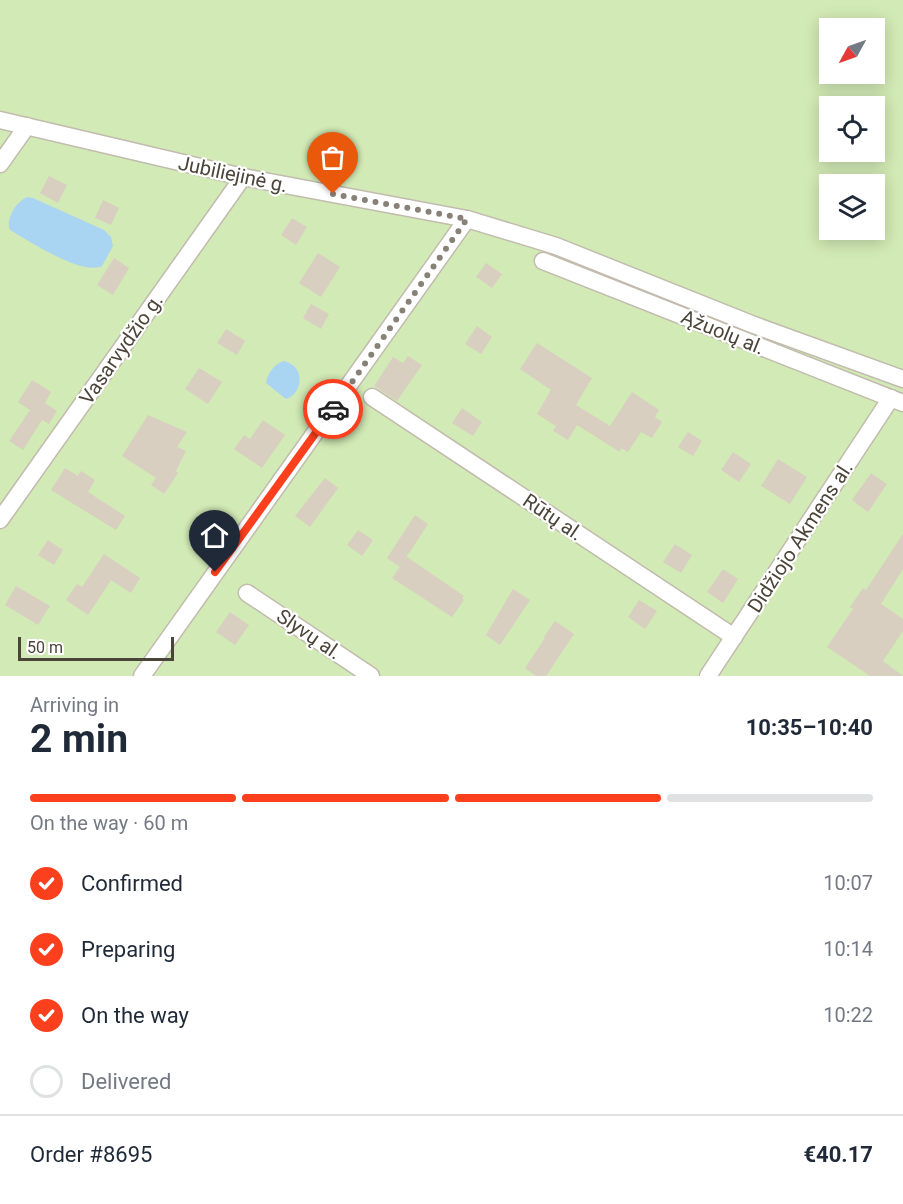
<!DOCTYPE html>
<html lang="en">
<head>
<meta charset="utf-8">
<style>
	body { margin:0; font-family:Roboto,sans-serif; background:#f6f6f7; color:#1f2937; height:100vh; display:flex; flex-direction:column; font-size:22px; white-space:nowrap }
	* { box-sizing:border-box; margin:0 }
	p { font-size:20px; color:#747a83 }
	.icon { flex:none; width:33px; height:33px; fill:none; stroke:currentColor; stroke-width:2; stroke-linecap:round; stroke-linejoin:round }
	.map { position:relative; height:676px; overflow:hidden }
	.side { display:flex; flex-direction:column; background:#fff; flex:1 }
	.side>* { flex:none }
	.needle { width:39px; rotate:230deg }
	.tools { position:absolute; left:819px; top:18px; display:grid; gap:12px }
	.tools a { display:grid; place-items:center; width:66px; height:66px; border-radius:0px; background:#fff; box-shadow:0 3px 15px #0003; font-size:30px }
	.scale { position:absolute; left:18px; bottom:15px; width:156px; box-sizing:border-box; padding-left:6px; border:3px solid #4b4439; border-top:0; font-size:16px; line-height:21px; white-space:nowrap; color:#4b4439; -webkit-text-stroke:4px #fff; paint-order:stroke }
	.pin { position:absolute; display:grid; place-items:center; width:51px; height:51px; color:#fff; margin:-62px -26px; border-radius:50% 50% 50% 0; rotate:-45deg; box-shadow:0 0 6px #0007 }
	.pin .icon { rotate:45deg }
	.courier { position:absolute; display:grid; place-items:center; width:60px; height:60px; margin:-30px; border:4px solid #fc3f1d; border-radius:50%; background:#fff; color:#222; box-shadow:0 2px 8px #0007 }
	.head em { font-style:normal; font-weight:700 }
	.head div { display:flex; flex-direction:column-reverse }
	.head { display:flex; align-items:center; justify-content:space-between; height:102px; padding:0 30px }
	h1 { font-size:39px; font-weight:700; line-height:45px }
	.bar { display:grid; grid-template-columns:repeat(4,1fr); gap:9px 6px; align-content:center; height:72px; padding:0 30px }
	.bar i { height:8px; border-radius:4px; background:#e0e1e3 }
	.bar .current { background:#fc3f1d }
	.bar p { grid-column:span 4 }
	.line { display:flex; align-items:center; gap:15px; padding:0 30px; border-top:2px solid #e0e1e3 }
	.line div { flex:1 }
	ol { padding:0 30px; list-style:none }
	li { display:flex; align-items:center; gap:18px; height:66px }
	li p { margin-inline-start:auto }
	li .icon { padding:6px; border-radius:50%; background:#fc3f1d; color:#fff; stroke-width:4 }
	li:last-child { color:#747a83 }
	li i { width:33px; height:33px; border:3px solid #e0e1e3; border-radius:50% }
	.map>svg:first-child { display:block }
	.green { fill:#d2eab5; fill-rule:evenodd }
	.water { fill:#a9d4f2 }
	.building { fill:#d8cfc1 }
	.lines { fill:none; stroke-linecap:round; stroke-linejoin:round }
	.street-casing { stroke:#c2bbae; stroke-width:19 }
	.street { stroke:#fff; stroke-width:16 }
	.done { stroke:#878178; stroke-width:6; stroke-dasharray:0 10.8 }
	.route { stroke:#fc3f1d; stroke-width:8 }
	.labels { text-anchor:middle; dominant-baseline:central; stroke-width:4.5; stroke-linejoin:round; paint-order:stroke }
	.street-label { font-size:20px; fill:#4b4439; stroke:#fff }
</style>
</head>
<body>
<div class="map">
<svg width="903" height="676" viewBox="0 0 903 676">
	<rect width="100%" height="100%" fill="#f6f3ec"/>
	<path class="green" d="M0,0H903V676H0ZM830,28H874V74H830ZM830,106H874V152H830ZM830,184H874V230H830Z"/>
	<g class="water">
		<path d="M27,197L33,198L104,230L111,237L113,246L102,266C82,276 29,241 10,230C5,219 16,202 27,197Z"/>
		<path d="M284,361C307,367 302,394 286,399L266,383C267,374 275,363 284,361Z"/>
	</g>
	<g class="building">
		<path d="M49,176L67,185L58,203L40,193Z"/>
		<path d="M103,200L119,208L111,225L95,218Z"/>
		<path d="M292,218L307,227L296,245L281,235Z"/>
		<path d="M318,253L340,267L321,297L299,283Z"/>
		<path d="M114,258L129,268L113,295L97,285Z"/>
		<path d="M486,263L502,274L492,288L476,277Z"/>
		<path d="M311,304L329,314L321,329L303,318Z"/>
		<path d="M477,326L492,337L481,354L465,344Z"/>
		<path d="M226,329L245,341L237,355L217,343Z"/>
		<path d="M537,343L592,378L576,405L610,426L632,392L659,410L655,417L662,422L652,438L641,432L628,452L621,448L620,452L577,425L568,440L553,431L556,426L537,414L551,390L520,369Z"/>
		<path d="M408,356L422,365L397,401L374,386L393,357L403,363Z"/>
		<path d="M199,368L222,382L208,404L185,389Z"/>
		<path d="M32,380L51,392L45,403L57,411L49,424L42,420L23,450L9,441L30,410L18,402Z"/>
		<path d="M462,408L482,422L473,436L452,423Z"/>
		<path d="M148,415L187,432L177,447L186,451L176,471L178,473L164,494L151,485L156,478L122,456Z"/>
		<path d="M263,420L285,435L262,468L234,449L244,435L250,439Z"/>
		<path d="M688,432L702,441L693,456L678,447Z"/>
		<path d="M733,452L751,464L739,482L721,470Z"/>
		<path d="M778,459L807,477L790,504L761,486Z"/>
		<path d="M65,468L78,476L81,471L95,480L88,492L125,516L116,530L51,490Z"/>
		<path d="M871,473L887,484L868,512L852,500Z"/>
		<path d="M325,478L338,488L310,527L295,516Z"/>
		<path d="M415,515L428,524L400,567L387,558Z"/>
		<path d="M358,530L373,540L362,556L347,545Z"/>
		<path d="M903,534V569L881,604L903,619V631L883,661L903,676H870L827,647L853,609L850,607L863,588L866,590Z"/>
		<path d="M48,540L63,550L54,565L38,555Z"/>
		<path d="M675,544L692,555L681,573L663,562Z"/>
		<path d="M104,554L140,578L131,593L111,580L88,615L66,600L77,584L82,587Z"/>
		<path d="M407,557L464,596L462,598L464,600L452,617L392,578Z"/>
		<path d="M723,569L738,579L723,603L707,592Z"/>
		<path d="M16,586L50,606L38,625L5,605Z"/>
		<path d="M513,589L530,600L500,645L486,635Z"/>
		<path d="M639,600L657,611L645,629L628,617Z"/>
		<path d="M230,612L249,625L235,645L216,632Z"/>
		<path d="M555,621L574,634L546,676H536L525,668L545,638L544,637Z"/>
	</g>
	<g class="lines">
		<g class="street-casing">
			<g id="street">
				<path d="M0,120L243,177L467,219L556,246L754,325L903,379"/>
				<path d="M0,164L27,126"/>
				<path d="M543,261L903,403"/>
				<path d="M372,397L734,637"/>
				<path d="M0,520L243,177"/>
				<path d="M247,593L371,676"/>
				<path d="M142,676L467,219"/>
				<path d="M708,676L891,398"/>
			</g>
		</g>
		<use href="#street" class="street"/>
	</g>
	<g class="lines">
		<path class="done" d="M333,194L467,219L333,409"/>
		<path class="route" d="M215,572L333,409"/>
	</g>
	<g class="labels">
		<g class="street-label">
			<text transform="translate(233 174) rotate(12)">Jubiliejinė g.</text>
			<text transform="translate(723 332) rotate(22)">Ąžuolų al.</text>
			<text transform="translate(121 349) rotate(-55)">Vasarvydžio g.</text>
			<text transform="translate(553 517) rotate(34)">Rūtų al.</text>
			<text transform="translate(800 537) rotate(-57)">Didžiojo Akmens al.</text>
			<text transform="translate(309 634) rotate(34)">Slyvų al.</text>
		</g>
	</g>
</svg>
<div class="tools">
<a><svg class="needle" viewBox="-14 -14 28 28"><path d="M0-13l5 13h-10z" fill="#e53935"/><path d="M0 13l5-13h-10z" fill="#747a83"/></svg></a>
<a><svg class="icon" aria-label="locate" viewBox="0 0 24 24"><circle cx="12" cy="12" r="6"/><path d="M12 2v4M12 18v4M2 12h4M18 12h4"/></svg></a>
<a><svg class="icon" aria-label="layers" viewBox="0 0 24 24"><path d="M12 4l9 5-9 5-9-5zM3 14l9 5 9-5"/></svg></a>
</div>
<div class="scale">50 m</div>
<div class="pin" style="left:333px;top:194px;background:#ea580c"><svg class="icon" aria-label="bag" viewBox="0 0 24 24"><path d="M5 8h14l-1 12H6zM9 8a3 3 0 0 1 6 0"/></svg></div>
<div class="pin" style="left:215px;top:572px;background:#1f2937"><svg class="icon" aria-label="home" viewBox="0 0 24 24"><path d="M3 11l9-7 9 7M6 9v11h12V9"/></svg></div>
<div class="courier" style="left:333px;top:409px"><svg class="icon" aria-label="car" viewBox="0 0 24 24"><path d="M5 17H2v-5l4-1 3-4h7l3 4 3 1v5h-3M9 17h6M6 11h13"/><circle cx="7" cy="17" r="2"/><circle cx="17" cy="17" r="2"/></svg></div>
</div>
<section class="side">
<div class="head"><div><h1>2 min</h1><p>Arriving in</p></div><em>10:35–10:40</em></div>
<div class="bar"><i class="current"></i><i class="current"></i><i class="current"></i><i></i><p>On the way · 60 m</p></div>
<ol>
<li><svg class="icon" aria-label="check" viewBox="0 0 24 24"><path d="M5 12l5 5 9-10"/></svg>Confirmed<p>10:07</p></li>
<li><svg class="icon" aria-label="check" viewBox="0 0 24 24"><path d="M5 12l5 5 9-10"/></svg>Preparing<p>10:14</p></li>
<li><svg class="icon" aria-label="check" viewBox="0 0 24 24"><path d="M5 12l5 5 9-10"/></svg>On the way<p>10:22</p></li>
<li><i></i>Delivered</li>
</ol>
<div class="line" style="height:78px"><div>Order #8695</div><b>€40.17</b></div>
</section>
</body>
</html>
